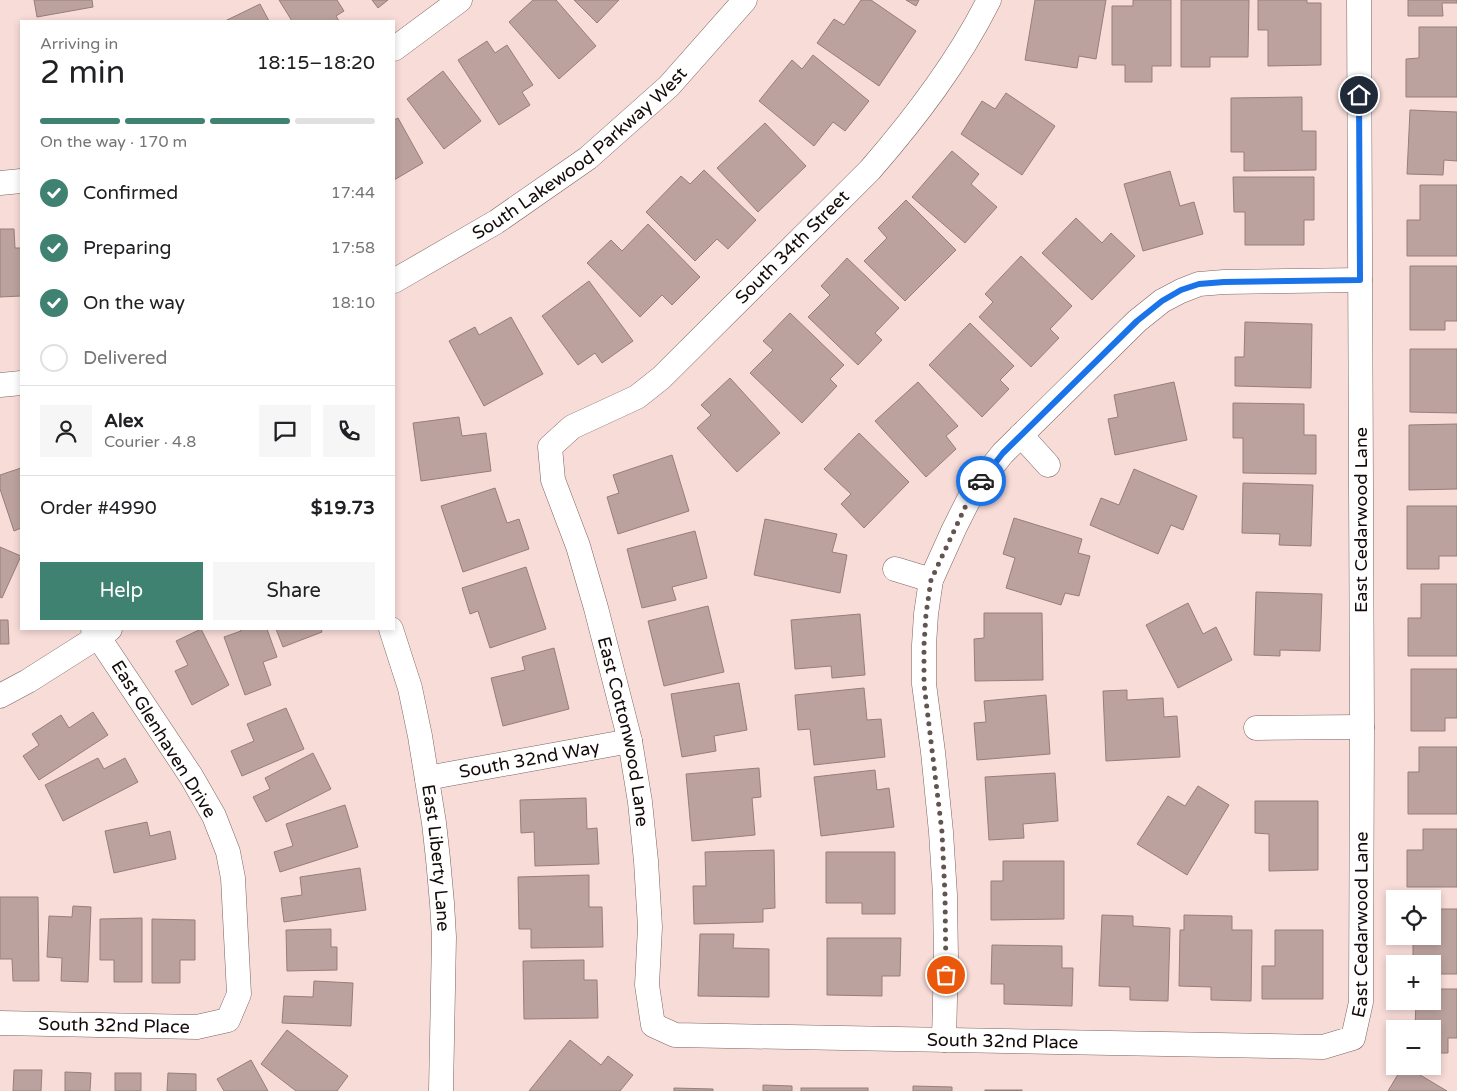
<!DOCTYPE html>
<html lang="en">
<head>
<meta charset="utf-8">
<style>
	body { margin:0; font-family:"Varela Round",sans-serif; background:#f6f6f6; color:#202124; height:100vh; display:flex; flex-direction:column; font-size:19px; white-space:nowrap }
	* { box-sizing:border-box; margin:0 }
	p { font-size:16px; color:#757577 }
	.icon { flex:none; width:28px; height:28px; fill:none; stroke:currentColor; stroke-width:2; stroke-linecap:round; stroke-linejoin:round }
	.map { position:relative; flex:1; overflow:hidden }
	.drawer { position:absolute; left:20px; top:20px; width:375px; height:610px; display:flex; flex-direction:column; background:#fff; border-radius:0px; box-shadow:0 2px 8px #0003 }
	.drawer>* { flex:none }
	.controls { position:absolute; left:1386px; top:890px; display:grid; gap:10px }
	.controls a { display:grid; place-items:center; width:55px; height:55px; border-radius:0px; background:#fff; box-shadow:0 2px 8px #0003; font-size:25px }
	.pin { position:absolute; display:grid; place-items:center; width:42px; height:42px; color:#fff; margin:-21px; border:2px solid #fff; border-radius:50%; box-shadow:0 1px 5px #0007 }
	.courier { position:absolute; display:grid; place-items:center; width:50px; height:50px; margin:-25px; border:4px solid #1a73e8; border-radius:50%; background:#fff; color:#222; box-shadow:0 1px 6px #0007 }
	.summary em { font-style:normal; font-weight:600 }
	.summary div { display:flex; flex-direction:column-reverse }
	.summary { display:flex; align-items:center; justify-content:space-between; height:85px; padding:0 20px }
	h1 { font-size:32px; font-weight:600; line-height:38px }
	.bar { display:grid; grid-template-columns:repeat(4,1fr); gap:8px 5px; align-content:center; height:60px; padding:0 20px }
	.bar i { height:6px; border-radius:4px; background:#e0e0e0 }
	.bar .active { background:#408272 }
	.bar p { grid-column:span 4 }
	.line { display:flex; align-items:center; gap:12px; padding:0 20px; border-top:1px solid #e0e0e0 }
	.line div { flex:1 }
	.round { display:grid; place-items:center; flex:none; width:52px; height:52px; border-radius:0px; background:#f6f6f6 }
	ol { padding:0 20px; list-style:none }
	li { display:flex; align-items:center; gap:15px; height:55px }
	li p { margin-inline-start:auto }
	li .icon { padding:5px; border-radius:50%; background:#408272; color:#fff; stroke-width:4 }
	li:last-child { color:#757577 }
	li i { width:28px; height:28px; border:2px solid #e0e0e0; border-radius:50% }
	.cta { display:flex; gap:10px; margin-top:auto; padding:10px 20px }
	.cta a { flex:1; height:58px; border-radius:0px; background:#408272; color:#fff; font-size:20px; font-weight:600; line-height:58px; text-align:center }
	.cta a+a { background:#f6f6f6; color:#202124 }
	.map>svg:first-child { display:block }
	.building { fill:#bca29e; stroke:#977e7b }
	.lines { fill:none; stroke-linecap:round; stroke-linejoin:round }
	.minor-casing { stroke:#7c6461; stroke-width:25 }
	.minor { stroke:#fff; stroke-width:24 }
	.done { stroke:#635451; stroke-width:5; stroke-dasharray:0 9 }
	.route { stroke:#1a73e8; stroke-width:6 }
	.labels { text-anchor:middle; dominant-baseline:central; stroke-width:4.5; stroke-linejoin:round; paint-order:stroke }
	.street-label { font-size:18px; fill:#130a09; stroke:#fff }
</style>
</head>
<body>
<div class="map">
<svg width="1457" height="1091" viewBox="0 0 1457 1091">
	<rect width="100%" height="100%" fill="#f8dcd8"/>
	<g class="building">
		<path d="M34,0H92L93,7L37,17Z"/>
		<path d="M279,0H337L344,11L336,16L339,21H292Z"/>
		<path d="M372,0H388L378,8Z"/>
		<path d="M533,0H556L596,46L559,79L509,22Z"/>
		<path d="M574,0H619L597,23Z"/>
		<path d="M861,0H871L916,31L879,86L817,43L834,19L844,25Z"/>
		<path d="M906,0H919L916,6Z"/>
		<path d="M1035,0H1106L1096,59L1079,56L1077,68L1025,60Z"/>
		<path d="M1133,0H1171V66H1152V82H1125V65H1112V6H1133Z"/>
		<path d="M1181,0H1249L1248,57H1210V67H1181Z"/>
		<path d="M1258,0H1307V3H1321V65L1268,66V30H1258Z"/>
		<path d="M1408,0H1457V3H1442L1443,16H1408Z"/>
		<path d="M260,4L269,21H225Z"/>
		<path d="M1419,27H1457V97H1406V59L1419,58Z"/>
		<path d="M487,41L495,53L507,45L533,85L522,92L530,105L499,125L458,60Z"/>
		<path d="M813,55L869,101L845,131L833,122L814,146L759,101L792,60L802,69Z"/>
		<path d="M443,71L481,121L444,149L407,99Z"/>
		<path d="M1006,93L1055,126L1022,175L961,134L982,101L995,109Z"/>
		<path d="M1302,97V131H1316V170L1244,171V152H1231V98Z"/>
		<path d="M1410,110L1457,112V161L1444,160L1443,175L1407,174Z"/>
		<path d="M398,118L423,163L394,180V120Z"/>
		<path d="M765,123L806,166L758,212L717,168Z"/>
		<path d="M952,151L979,174L971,184L997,207L965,243L912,197Z"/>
		<path d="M704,170L756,220L728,249L717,239L695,261L646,212L681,176L690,184Z"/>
		<path d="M1170,171L1180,206L1194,202L1203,234L1143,251L1124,184Z"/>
		<path d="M1233,177H1314V220H1304V245H1245V212H1234Z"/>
		<path d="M1420,185H1457V256H1407V220H1420Z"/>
		<path d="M906,200L956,250L905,301L864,261L887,238L878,228Z"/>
		<path d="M1076,218L1102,243L1111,233L1135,256L1092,300L1042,253Z"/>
		<path d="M648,224L700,277L672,305L662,295L640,317L587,263L611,240L622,251Z"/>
		<path d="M0,229H14L15,248H21V296L0,297Z"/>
		<path d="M1021,256L1072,306L1050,329L1059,338L1031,367L979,317L993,302L985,294Z"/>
		<path d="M847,258L899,308L875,333L882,340L858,365L808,317L830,295L821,286Z"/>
		<path d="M1410,266H1457V321H1445V330H1410Z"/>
		<path d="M589,281L633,341L602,363L595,353L578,365L542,316Z"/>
		<path d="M790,313L844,365L830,379L837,386L802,423L750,373L773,350L763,341Z"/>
		<path d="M511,317L543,374L484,406L449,341L475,327L479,335Z"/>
		<path d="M1245,322L1312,324L1311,388L1235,386V357H1244Z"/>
		<path d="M970,323L1014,366L1000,380L1009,389L982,417L929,365Z"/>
		<path d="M1410,349H1457V413L1410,412Z"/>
		<path d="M730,378L780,433L737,472L697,428L711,415L701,405Z"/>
		<path d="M918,382L958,426L946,436L956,449L926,477L875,421Z"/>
		<path d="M1174,382L1187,440L1115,455L1108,419L1118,417L1114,395Z"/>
		<path d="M1233,403L1304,404V435H1316V474L1243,473V438H1233Z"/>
		<path d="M459,417L462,436L486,433L491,471L421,481L413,423Z"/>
		<path d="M1457,424V489L1409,490V425Z"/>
		<path d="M859,433L909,482L864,528L841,504L851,494L824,469Z"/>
		<path d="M672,455L689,511L618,534L607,497L619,493L613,475Z"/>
		<path d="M21,468V528L14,531L0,489V475Z"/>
		<path d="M1134,469L1197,496L1183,530L1171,525L1158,554L1090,525L1101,498L1119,505Z"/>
		<path d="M1243,483L1313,485L1311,546L1279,545L1280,534L1242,533Z"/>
		<path d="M495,488L507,523L519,519L529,549L463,572L441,506Z"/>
		<path d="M1407,506H1457V556H1439V569H1407Z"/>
		<path d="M1014,518L1082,539L1078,553L1090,556L1079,596L1065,593L1061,605L1006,588L1015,558L1003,554Z"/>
		<path d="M765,519L837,534L832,552L847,555L840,593L754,575Z"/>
		<path d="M695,531L707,578L672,587L676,600L642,608L627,549Z"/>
		<path d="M0,547L21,556L2,598L0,597Z"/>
		<path d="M526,567L546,629L490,648L478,611L470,614L462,588Z"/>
		<path d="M1421,584H1457V656H1408V618H1421Z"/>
		<path d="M1256,592L1322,594L1320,651L1280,650V656L1254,655Z"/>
		<path d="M1188,603L1203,634L1216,627L1232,660L1178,688L1146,625Z"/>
		<path d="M708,606L724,672L664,686L648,621Z"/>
		<path d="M984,613H1042L1043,680L975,681L974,639L984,638Z"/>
		<path d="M860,614L865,675L832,678L831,666L795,669L791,620Z"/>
		<path d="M0,620H8L9,644H0Z"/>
		<path d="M201,629L229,685L192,705L175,671L188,665L176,641Z"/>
		<path d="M240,629H267L277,657L263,662L271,685L245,695L224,637L241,631Z"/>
		<path d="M276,629H321L322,632L283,647Z"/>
		<path d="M554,648L569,709L503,726L491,678L525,670L522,657Z"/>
		<path d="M1411,669H1457V718H1445V731H1411Z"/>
		<path d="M739,683L747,730L714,736L716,751L682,757L671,694Z"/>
		<path d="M864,688L867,720L881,719L885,757L814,765L810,729L798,730L795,695Z"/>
		<path d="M1127,690V700L1163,698L1164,717L1177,716L1180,757L1106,761L1103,691Z"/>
		<path d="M1046,695L1050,754L977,760L974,723L986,722L984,701Z"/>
		<path d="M286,708L304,749L242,776L231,751L254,741L247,724Z"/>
		<path d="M93,712L108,735L39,780L23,756L39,745L32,734L61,715L69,728Z"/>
		<path d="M1419,747H1457V814H1408V772H1419Z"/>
		<path d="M313,753L331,789L266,822L253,797L270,789L265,778Z"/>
		<path d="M98,758L104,769L125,758L138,782L63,821L45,785Z"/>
		<path d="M759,768L761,797L752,798L755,835L692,841L686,774Z"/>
		<path d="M875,770L877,790L889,788L894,827L821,836L814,777Z"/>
		<path d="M1055,773L1058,821L1023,824L1024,838L989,840L985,777Z"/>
		<path d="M1198,786L1229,805L1187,875L1137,844L1168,796L1185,806Z"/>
		<path d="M586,798L587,829L597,828L599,864L535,866L534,832L521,833L520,800Z"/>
		<path d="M1255,801H1318V870L1269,871V834L1255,833Z"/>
		<path d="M345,805L358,847L280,872L274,852L293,846L286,824Z"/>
		<path d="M147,822L150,836L170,831L176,859L114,873L105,831Z"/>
		<path d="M1423,829H1457V887H1407V850H1423Z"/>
		<path d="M774,850L775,908L763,909V922L694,924L693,886H706L705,852Z"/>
		<path d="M826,852H895V914H862V903H826Z"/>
		<path d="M1003,861H1064V919L991,920V881H1003Z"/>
		<path d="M360,868L366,910L284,922L281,898L302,895L300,877Z"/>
		<path d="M589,875V907H602L603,947L531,948V929H519L518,877Z"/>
		<path d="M0,897H38L39,981H13L12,959H0Z"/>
		<path d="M73,906L91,907L88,982L61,981L62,958L47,957L49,916L72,917Z"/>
		<path d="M1432,909H1457V974H1432V964H1413V944H1411V936H1432Z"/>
		<path d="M1102,915L1133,916V926L1170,928L1168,1001L1130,1000V987L1099,986Z"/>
		<path d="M1184,915L1232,916V930H1252L1251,1001L1211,1000V987L1179,986L1180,930H1184Z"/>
		<path d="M142,918V982H114V960H100V919Z"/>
		<path d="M152,919L195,920V960H180V983H152Z"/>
		<path d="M331,929V947H337V970L287,971L286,930Z"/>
		<path d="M1275,930H1323V999H1262V966H1275Z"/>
		<path d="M700,934H734L733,948L769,949V997L698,996Z"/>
		<path d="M827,938H901L900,976H882V996L827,995Z"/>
		<path d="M992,945L1062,946V968H1073L1072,1006L1004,1004V984H991Z"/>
		<path d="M584,960V980H597L598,1018L524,1019L523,961Z"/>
		<path d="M314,981L353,983L351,1026L282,1023L284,996L313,997Z"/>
		<path d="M1432,989H1457V1038H1448V1053H1432V1029H1415L1416,1001H1432Z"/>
		<path d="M287,1030L348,1076L337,1091H296L261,1064Z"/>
		<path d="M570,1040L601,1065L608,1056L633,1075L620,1091H529Z"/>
		<path d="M251,1060L268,1091H224L217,1079Z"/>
		<path d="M1403,1066H1405L1447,1091H1388Z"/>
		<path d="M14,1070H42L41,1091H13Z"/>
		<path d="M65,1072L91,1073L90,1091H65Z"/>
		<rect x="115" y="1073" width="26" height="18"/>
		<path d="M168,1073L196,1074V1091H167Z"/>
		<path d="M763,1085L792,1086V1091H763Z"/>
		<path d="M913,1086L952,1087V1091H913Z"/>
		<path d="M674,1088L713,1089V1091H674Z"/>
		<rect x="801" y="1088" width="67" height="3"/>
		<rect x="985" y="1090" width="37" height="1"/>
	</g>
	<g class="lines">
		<g class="minor-casing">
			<g id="minor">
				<path id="s1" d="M989,0C958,62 916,117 870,170L661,378L637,397L572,427L550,447L553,480L578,546L596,608L630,741L640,802L646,861L650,927L647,985L653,1025L675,1035L1323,1047L1353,1038L1361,1002L1362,727L1359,0"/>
				<path d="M394,49L460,0"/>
				<path d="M0,183L21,181"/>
				<path id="s2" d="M394,281L496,222L588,158L669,86L745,0"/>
				<path d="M0,385L21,383"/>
				<path d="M1021,435L1048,465"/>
				<path d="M895,569L931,580"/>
				<path id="s3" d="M391,629L410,688L420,736L434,823L438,859L442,903L444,937L441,1091"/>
				<path d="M0,696L28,681L110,629"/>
				<path d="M1256,728L1362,727"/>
				<path id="s4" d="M427,778L630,741"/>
				<path id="s5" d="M0,1023L197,1027L228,1020L239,994L233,878L228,852L214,816L191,776L93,629"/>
				<path d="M944,1040L946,959L945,895L941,832L933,752L924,684V645L926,614L931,580L954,529L968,501L986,474L1003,453L1137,321L1162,301L1181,291L1199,284L1224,282L1360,280"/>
			</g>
		</g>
		<use href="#minor" class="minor"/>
	</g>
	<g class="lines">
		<path class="done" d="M946,975L945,895L942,832L924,684V645L926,614L931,580L968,501L981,481"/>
		<path class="route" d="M981,481L1003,453L1137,321L1162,301L1181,290L1199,284L1224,282L1360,280L1359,95"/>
	</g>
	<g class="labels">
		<g class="street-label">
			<text stroke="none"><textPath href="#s2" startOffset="226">South Lakewood Parkway West</textPath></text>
			<text transform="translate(792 247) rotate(-45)">South 34th Street</text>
			<text transform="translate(1361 520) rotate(-90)">East Cedarwood Lane</text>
			<text stroke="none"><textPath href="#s1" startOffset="930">East Cottonwood Lane</textPath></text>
			<text transform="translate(164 739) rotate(58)">East Glenhaven Drive</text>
			<text stroke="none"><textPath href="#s4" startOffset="104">South 32nd Way</textPath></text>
			<text stroke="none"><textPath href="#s3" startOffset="234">East Liberty Lane</textPath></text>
			<text stroke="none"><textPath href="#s1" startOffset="2044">East Cedarwood Lane</textPath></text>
			<text stroke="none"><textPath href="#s5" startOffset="114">South 32nd Place</textPath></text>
			<text stroke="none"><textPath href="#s1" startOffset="1578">South 32nd Place</textPath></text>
		</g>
	</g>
</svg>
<div class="controls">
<a><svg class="icon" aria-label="locate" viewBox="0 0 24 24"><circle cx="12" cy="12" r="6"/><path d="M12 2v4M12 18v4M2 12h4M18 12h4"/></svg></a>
<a>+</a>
<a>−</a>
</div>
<div class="pin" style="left:946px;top:975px;background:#ea580c"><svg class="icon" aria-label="bag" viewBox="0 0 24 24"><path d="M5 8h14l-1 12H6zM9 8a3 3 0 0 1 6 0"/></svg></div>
<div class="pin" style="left:1359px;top:95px;background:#1f2937"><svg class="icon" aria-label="home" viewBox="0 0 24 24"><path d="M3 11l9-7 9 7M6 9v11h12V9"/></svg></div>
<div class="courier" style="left:981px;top:481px"><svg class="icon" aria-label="car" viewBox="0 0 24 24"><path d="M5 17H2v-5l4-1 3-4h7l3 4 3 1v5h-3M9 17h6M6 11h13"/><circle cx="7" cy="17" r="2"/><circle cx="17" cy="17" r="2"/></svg></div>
<section class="drawer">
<div class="summary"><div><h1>2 min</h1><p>Arriving in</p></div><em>18:15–18:20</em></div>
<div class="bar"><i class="active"></i><i class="active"></i><i class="active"></i><i></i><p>On the way · 170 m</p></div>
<ol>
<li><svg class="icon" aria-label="check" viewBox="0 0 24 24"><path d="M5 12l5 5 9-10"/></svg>Confirmed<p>17:44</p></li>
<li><svg class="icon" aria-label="check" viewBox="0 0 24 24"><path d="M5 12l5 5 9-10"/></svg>Preparing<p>17:58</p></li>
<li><svg class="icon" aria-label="check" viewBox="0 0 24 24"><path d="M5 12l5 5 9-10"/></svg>On the way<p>18:10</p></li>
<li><i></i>Delivered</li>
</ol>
<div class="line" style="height:90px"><a class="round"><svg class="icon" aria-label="person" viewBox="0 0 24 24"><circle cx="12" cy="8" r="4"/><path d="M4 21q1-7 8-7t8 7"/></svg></a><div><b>Alex</b><p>Courier · 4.8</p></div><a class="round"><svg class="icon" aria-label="chat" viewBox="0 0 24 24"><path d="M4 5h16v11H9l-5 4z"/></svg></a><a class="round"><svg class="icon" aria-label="phone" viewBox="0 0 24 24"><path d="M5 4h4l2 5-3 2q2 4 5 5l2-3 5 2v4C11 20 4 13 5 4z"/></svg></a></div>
<div class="line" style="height:65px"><div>Order #4990</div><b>$19.73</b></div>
<div class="cta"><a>Help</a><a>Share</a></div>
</section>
</div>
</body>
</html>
